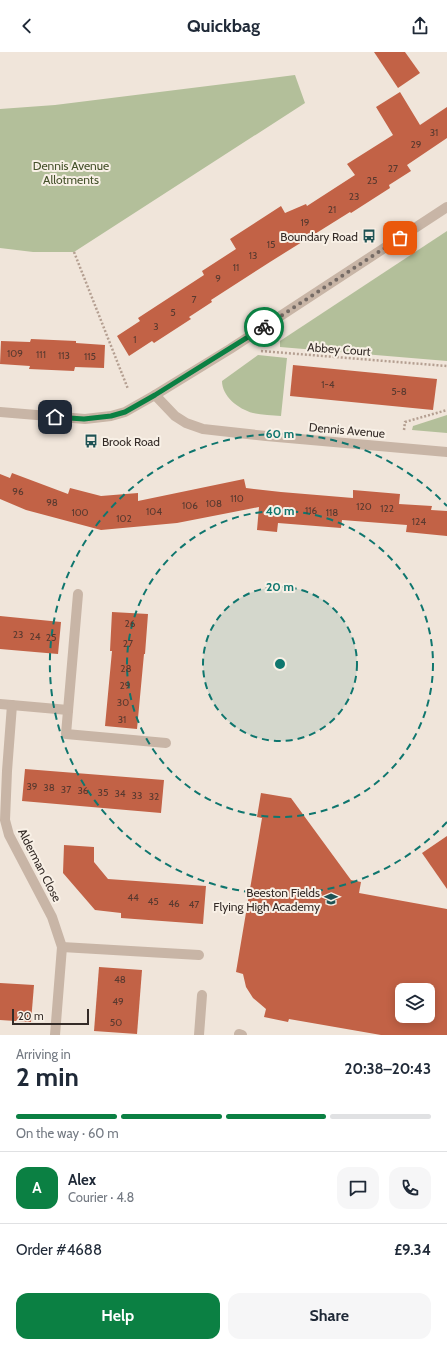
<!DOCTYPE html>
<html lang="en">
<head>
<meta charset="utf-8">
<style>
	body { margin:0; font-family:Cabin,sans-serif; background:#f6f6f7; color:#1f2937; height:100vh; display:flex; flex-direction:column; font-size:15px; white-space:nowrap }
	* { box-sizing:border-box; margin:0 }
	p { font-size:13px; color:#747a83 }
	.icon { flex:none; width:22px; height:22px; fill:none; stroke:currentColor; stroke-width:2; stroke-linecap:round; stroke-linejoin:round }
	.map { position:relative; height:983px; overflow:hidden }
	.sheet { display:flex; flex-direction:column; background:#fff; flex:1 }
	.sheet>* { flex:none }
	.tools { position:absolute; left:395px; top:931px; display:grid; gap:8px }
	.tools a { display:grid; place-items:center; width:40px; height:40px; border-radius:8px; background:#fff; box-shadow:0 2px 10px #0003; font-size:20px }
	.scale { position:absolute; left:12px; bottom:10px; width:77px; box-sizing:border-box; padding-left:4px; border:2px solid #342b27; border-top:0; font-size:11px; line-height:14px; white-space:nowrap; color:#342b27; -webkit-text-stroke:3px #f8f0e6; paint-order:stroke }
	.pin { position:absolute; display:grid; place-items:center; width:34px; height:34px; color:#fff; margin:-17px; border-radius:8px; box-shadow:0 2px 6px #0006 }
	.courier { position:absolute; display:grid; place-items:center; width:40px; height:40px; margin:-20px; border:3px solid #0b8043; border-radius:50%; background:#fff; color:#222; box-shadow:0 1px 5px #0007 }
	.headline em { font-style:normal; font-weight:800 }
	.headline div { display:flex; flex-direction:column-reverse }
	.headline { display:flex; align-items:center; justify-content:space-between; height:68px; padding:0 16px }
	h1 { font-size:26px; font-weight:800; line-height:30px }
	.bar { display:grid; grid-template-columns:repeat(4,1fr); gap:6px 4px; align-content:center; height:48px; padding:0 16px }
	.bar i { height:5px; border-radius:3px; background:#e0e1e3 }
	.bar .current { background:#0b8043 }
	.bar p { grid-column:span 4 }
	.line { display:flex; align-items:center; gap:10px; padding:0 16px; border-top:1px solid #e0e1e3 }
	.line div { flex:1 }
	.round { display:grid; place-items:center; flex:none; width:42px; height:42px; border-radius:12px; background:#f6f6f7 }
	.cta { display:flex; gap:8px; margin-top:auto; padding:8px 16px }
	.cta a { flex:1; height:46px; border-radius:12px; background:#0b8043; color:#fff; font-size:16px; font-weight:800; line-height:46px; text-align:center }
	.cta a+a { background:#f6f6f7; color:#1f2937 }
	header { display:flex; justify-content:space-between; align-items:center; height:52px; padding:0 16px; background:#fff; font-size:18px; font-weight:800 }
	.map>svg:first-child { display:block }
	.green { fill:#b3bf9a }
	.building { fill:#c26246; fill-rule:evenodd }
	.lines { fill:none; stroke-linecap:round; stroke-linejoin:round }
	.path { stroke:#b49f91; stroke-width:2.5; stroke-dasharray:2 2; stroke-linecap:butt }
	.service { stroke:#c8b5a6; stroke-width:10 }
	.minor { stroke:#c8b5a6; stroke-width:10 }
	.done { stroke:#766c66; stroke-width:4; stroke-dasharray:0 7.2 }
	.route { stroke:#0b8043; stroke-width:5 }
	.ring { fill:none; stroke:#0f766e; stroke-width:2; stroke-dasharray:7 5 }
	.labels { text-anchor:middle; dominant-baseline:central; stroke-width:4; stroke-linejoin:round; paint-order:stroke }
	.number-label { font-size:10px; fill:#58392f }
	.park-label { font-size:12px; fill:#45522b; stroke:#f8f0e6 }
	.poi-label { font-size:12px; fill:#342b27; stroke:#f8f0e6; text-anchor:end }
	.street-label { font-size:12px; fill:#342b27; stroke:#f8f0e6 }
	.centre { fill:#0f766e; stroke:#f8f0e6; stroke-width:2 }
	.ring-label { font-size:12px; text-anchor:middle; font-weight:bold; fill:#0f766e; stroke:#f8f0e6; stroke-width:4; stroke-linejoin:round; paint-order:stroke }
</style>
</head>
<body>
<header><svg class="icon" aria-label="back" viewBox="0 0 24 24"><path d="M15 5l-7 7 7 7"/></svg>Quickbag<svg class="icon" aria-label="share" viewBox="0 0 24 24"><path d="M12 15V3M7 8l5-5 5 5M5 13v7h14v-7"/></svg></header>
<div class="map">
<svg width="447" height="983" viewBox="0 0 447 983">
	<rect width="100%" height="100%" fill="#f0e5da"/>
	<g class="green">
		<path d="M295,23L305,51L74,200H33L0,196V57L55,53Z"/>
		<path d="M447,179V309L280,295V289Z"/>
		<path d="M258,303L287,306L281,364C272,363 261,363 253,361C238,357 222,344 222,329Z"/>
		<path d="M447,363V381L412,378L413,374Z"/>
	</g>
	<g class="building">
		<path d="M374,0H405L420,21L398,36Z"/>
		<path d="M400,40L420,73L447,55V86L407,113L411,119L389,133L390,136L351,161L350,160L270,210L211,248L212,250L189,265L191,267L154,291L152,289L129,304L117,284L140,269L138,266L204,223L202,219L236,197L230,187L281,154L285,161L306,152L307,154L355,123L347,112L393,83L376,55Z"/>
		<path d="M31,287L76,289V291L105,293L104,316L75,315L74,319L29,317L30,314L0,312L1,289L30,290Z"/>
		<path d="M293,313L437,327L433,358L290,344Z"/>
		<path d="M12,421L68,442L70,436L101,444L138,441V449L244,427L246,436L281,440L353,446V438L400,442L399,452L432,454L431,458L447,459V484L406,480L407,473L342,468L341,476L278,471L277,480L257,478L259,455L177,471L101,478L26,458L0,447V422L10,426Z"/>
		<path d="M112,560L148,562L145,602H144L137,677L105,674L112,599H110Z"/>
		<path d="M0,564L61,570L58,602L0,597Z"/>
		<path d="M25,717L164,728L161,761L22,749Z"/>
		<path d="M261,741L291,746L351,828L361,830L359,841L447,857V983H381L289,967L288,970L264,965L266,957L253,946L246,935L243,922L236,920L262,766L257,765ZM402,938H428V964H402Z"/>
		<path d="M447,784V837L422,801Z"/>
		<path d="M64,793L94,795V810L108,827L206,834L203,872L121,866V861L95,858L63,821Z"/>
		<path d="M99,915L142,918L137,982L94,979Z"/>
		<path d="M0,931L34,933L31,970L0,968Z"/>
	</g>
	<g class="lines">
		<g class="path">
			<path d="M74,200L128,337"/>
			<path d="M261,299L447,314"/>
			<path d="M404,378L405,370L447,358"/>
		</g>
		<g class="service">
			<path d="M78,542L66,682L166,691"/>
			<path d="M62,895L199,903"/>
			<path d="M239,982L242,983"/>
		</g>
		<g class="minor">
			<path d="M155,343L175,364L186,371L203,377L266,384L447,400"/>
			<path d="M0,360L85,367L111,364L125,360L155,343L230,297L447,155"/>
			<path d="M0,652L68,658"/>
			<path d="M12,653L7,719L5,768L9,783L52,865L62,895L55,983"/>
			<path d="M199,983L202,943"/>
		</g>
	</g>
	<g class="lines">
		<path class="done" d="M264,275L400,186"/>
		<path class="route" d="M55,365L84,367L111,364L125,360L155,343L264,275"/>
	</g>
	<circle cx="280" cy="612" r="77" fill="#0f766e" fill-opacity=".12"/>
	<g class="ring">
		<circle cx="280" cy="612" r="77"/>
		<circle cx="280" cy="612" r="153"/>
		<path d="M447 770A230 230 0 1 1 447 454"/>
	</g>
	<defs>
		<g id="bus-bare" transform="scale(1.08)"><path d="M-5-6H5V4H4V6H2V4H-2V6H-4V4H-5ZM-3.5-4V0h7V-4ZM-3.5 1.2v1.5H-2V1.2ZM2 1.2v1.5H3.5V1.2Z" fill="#1e5254" stroke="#f8f0e6" stroke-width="2.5" paint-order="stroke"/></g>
		<g id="school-bare" transform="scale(1.08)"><path d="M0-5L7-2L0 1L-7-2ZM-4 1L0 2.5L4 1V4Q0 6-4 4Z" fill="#1e5254" stroke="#f8f0e6" stroke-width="2.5" paint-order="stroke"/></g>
	</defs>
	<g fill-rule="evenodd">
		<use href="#bus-bare" x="369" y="184"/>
		<use href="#bus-bare" x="91" y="389"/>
		<use href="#school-bare" x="331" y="847"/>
	</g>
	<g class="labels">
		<g class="number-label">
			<text x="434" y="80">31</text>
			<text x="416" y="92">29</text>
			<text x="393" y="116">27</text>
			<text x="372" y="128">25</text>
			<text x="354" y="144">23</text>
			<text x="332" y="157">21</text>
			<text x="305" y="170">19</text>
			<text x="271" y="192">15</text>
			<text x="253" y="203">13</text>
			<text x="236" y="215">11</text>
			<text x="218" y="226">9</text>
			<text x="194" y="247">7</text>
			<text x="173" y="260">5</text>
			<text x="156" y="274">3</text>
			<text x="135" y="287">1</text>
			<text x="15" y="301">109</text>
			<text x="41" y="302">111</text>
			<text x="64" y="303">113</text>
			<text x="90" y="304">115</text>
			<text x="328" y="332">1-4</text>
			<text x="399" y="339">5-8</text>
			<text x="18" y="439">96</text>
			<text x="237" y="446">110</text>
			<text x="52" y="450">98</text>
			<text x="214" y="451">108</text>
			<text x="190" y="453">106</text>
			<text x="364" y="454">120</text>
			<text x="387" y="456">122</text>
			<text x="311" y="458">116</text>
			<text x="154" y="459">104</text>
			<text x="80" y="460">100</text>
			<text x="332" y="460">118</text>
			<text x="124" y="466">102</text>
			<text x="419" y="469">124</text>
			<text x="130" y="571">26</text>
			<text x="18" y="582">23</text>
			<text x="35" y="584">24</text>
			<text x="51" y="585">25</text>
			<text x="128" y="591">27</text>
			<text x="126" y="616">28</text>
			<text x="125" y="633">29</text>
			<text x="123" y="650">30</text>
			<text x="122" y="667">31</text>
			<text x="32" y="734">39</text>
			<text x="49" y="735">38</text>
			<text x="66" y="737">37</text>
			<text x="83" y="738">36</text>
			<text x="103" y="740">35</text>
			<text x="120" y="741">34</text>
			<text x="137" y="743">33</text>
			<text x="154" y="744">32</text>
			<text x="133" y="845">44</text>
			<text x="153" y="849">45</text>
			<text x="174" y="851">46</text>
			<text x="194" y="852">47</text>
			<text x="120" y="927">48</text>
			<text x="118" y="949">49</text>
			<text x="116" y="970">50</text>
		</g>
		<g class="park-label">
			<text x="71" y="113">Dennis Avenue<tspan x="71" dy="14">Allotments</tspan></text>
		</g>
		<g class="poi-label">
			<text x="358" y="184">Boundary Road</text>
			<text x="102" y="389" text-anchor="start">Brook Road</text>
			<text x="320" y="840">Beeston Fields<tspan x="320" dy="14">Flying High Academy</tspan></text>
		</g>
		<g class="street-label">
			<text transform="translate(339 297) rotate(4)">Abbey Court</text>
			<text transform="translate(347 378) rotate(5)">Dennis Avenue</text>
			<text transform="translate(40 813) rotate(63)">Alderman Close</text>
		</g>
	</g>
	<circle cx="280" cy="612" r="6" class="centre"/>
	<g class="ring-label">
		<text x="280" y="386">60 m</text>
		<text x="280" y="463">40 m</text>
		<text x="280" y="539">20 m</text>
	</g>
</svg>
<div class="tools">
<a><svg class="icon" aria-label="layers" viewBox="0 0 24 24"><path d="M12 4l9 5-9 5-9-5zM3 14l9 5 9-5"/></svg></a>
</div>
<div class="scale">20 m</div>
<div class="pin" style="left:400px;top:186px;background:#ea580c"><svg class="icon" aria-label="bag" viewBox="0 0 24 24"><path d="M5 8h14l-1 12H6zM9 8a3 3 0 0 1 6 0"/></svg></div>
<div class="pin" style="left:55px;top:365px;background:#1f2937"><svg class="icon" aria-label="home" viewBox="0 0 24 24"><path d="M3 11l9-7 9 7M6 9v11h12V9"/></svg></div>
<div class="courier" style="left:264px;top:275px"><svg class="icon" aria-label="bike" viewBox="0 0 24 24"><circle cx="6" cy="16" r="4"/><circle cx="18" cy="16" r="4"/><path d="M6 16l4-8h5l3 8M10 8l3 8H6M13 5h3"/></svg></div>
</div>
<section class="sheet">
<div class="headline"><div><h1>2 min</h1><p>Arriving in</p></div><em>20:38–20:43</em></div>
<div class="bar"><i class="current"></i><i class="current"></i><i class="current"></i><i></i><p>On the way · 60 m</p></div>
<div class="line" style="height:72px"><b class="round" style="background:#0b8043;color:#fff">A</b><div><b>Alex</b><p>Courier · 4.8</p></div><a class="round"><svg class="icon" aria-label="chat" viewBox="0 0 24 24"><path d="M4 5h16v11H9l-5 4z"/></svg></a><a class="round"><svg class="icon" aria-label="phone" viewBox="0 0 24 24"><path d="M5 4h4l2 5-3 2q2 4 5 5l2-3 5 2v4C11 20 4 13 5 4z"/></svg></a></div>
<div class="line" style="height:52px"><div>Order #4688</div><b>£9.34</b></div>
<div class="cta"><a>Help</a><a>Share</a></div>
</section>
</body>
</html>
